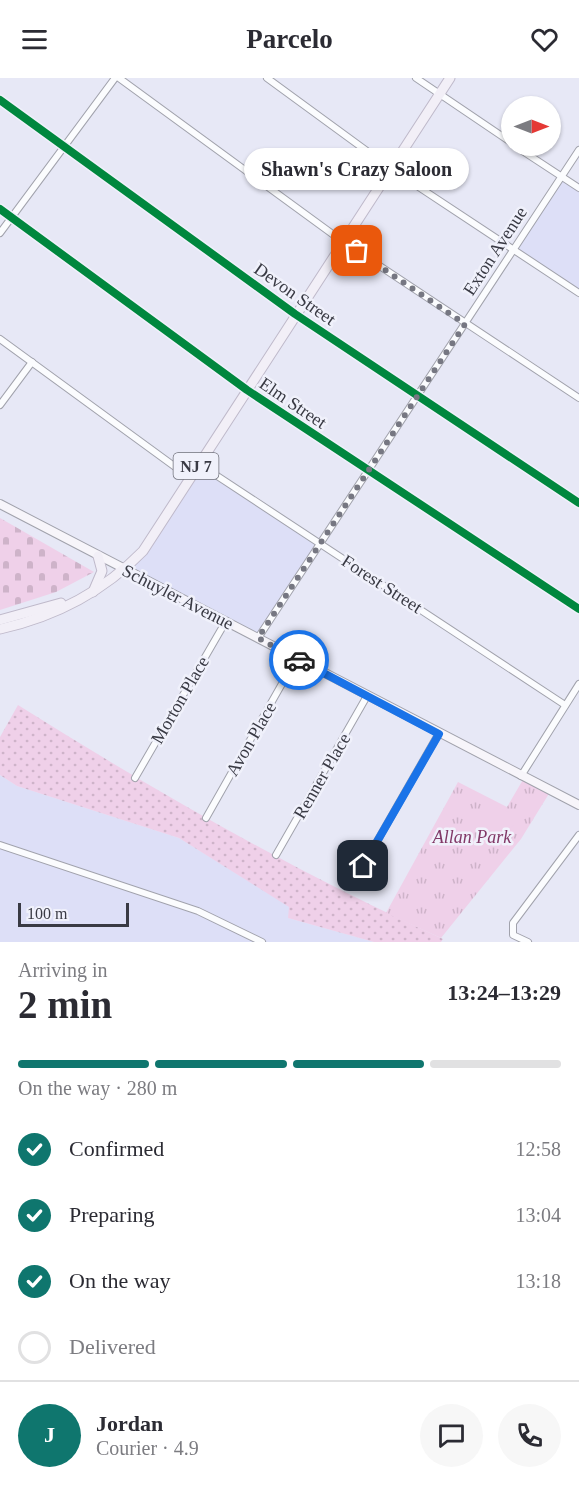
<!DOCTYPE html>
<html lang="en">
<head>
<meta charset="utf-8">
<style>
	body { margin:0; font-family:Georgia,serif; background:#f7f7f7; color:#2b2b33; height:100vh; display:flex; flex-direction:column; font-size:22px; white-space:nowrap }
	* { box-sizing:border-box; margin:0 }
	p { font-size:20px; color:#7c7c81 }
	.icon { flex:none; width:33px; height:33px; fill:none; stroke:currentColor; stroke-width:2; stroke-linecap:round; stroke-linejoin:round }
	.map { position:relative; height:864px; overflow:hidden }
	.details { display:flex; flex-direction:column; background:#fff; flex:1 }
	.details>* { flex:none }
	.needle { width:39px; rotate:90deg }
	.buttons { position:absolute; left:501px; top:18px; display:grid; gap:12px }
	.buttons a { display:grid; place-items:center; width:60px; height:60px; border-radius:50%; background:#fff; box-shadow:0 2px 4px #0004; font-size:30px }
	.scale { position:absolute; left:18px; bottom:15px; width:111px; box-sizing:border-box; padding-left:6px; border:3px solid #393a44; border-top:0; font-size:16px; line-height:21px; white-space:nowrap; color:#393a44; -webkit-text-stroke:4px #f0f1fb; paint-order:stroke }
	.pin { position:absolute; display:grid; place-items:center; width:51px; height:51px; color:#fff; margin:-26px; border-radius:12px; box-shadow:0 3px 9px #0006 }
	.courier { position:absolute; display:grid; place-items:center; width:60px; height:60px; margin:-30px; border:4px solid #1a73e8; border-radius:50%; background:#fff; color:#222; box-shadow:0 2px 8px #0007 }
	.bubble { position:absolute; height:42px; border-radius:21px; background:#fff; box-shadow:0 2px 4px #0004; font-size:20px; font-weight:600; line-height:42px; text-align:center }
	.headline em { font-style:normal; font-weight:600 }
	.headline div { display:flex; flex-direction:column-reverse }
	.headline { display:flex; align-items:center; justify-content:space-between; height:102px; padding:0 18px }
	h1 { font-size:39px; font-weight:600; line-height:45px }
	.bar { display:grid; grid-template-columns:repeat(4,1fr); gap:9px 6px; align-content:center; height:72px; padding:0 18px }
	.bar i { height:8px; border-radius:4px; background:#e1e1e2 }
	.bar .active { background:#0f766e }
	.bar p { grid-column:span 4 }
	.line { display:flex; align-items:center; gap:15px; padding:0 18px; border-top:2px solid #e1e1e2 }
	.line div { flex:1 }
	.round { display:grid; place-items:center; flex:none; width:63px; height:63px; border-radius:32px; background:#f7f7f7 }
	ol { padding:0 18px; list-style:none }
	li { display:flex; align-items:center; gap:18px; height:66px }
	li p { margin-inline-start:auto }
	li .icon { padding:6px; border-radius:50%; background:#0f766e; color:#fff; stroke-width:4 }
	li:last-child { color:#7c7c81 }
	li i { width:33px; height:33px; border:3px solid #e1e1e2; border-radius:50% }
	header { display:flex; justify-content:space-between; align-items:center; height:78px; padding:0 18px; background:#fff; font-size:27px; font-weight:600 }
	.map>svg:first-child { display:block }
	.built { fill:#dddff7 }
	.grass { fill:url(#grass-dots) }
	.cemetery { fill:url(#cemetery-stones) }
	.park { fill:url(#park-tufts) }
	.pitch { fill:#efd0e9 }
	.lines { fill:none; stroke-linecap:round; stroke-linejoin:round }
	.street-casing { stroke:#a1a2ac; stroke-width:8 }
	.secondary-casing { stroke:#a1a2ac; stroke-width:10 }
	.primary-casing { stroke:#bfb9ca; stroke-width:11 }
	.street { stroke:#fbfcfe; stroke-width:6 }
	.secondary { stroke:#f7f5fa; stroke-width:8 }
	.primary { stroke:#f2eff7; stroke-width:9 }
	.cycleway-casing { stroke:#f0f1fb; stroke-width:11 }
	.cycleway { stroke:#00873e; stroke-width:8 }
	.done { stroke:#767782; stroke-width:6; stroke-dasharray:0 10.8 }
	.route { stroke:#1a73e8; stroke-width:8 }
	.labels { text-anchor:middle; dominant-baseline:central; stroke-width:5; stroke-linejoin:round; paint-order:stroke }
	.shield { fill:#f0f1fb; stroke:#70717b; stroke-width:1.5 }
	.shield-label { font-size:16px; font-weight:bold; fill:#393a44 }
	.street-label { font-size:18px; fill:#393a44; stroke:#f0f1fb }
	.park-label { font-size:18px; font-style:italic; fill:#813867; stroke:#f0f1fb }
</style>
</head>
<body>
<header><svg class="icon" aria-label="menu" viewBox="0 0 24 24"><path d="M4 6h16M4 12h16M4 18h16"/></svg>Parcelo<svg class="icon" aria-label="heart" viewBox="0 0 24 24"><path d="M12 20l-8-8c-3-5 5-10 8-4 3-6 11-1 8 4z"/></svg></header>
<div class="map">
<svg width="579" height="864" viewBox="0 0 579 864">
	<defs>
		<pattern id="grass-dots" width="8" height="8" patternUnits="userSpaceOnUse" patternTransform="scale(1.5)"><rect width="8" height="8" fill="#efd0e9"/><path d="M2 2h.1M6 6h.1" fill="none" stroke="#ceb3c9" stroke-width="1.8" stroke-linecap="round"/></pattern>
		<pattern id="cemetery-stones" width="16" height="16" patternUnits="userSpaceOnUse" patternTransform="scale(1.5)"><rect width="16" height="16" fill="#efd0e9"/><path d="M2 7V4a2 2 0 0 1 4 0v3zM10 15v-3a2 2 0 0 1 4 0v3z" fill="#ceb3c9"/></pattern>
		<pattern id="park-tufts" width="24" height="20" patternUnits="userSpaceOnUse" patternTransform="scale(1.5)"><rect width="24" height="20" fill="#efd0e9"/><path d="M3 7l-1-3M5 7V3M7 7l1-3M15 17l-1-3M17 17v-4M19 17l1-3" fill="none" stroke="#ceb3c9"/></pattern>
	</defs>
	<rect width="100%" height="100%" fill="#e7e8f6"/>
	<g class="built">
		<path d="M562,99L579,110V215L514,172Z"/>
		<path d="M198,385L320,465L258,560L124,491L134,482Z"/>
		<path d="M0,697L17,708L179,760L290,829L288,840L374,864H0Z"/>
	</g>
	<path class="grass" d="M18,627C155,713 295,794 443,861L441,864H374L288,840L289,829L179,760L17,708L0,697V659Z"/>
	<path class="cemetery" d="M0,440L94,494L56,514L0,532Z"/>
	<path class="park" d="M524,700L550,714L521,761L441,860L386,835L458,704L507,729Z"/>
	<path class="pitch" d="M488,726L511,735L514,746L498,766L485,765L475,753L477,736Z"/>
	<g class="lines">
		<g class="street-casing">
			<g id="street">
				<path d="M119,0L342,163L579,320"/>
				<path d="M267,0L390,90L579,215"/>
				<path d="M416,0L512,65"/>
				<path d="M0,22L295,236L579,425"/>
				<path d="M515,68L579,110"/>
				<path d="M0,131L247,312L579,531"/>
				<path d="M0,155L115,0"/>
				<path d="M0,261L189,399"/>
				<path d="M0,327L32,284"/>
				<path d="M199,386L565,627"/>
				<path d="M258,560L579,72"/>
				<path d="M521,698L579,606"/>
				<path d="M135,700L226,543"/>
				<path d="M206,740L296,581"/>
				<path d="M0,767L198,833L262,864"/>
				<path d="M276,777L367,618"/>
				<path d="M352,807L439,655"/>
				<path d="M528,864L513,857V845L579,757"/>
			</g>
		</g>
		<g class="secondary-casing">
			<path id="secondary" d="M0,426L579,727"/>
		</g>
		<g class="primary-casing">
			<g id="primary">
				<path d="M93,514L102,493L98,478"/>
				<path d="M0,542L61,525"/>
				<path d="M0,551C54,539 104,513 143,473L450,0"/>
			</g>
		</g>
		<use href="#street" class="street"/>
		<use href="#secondary" class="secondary"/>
		<use href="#primary" class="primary"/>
		<g class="cycleway-casing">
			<g id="cycleway">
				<path d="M0,22L295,236L579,425"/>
				<path d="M0,131L247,312L579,531"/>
			</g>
		</g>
		<use href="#cycleway" class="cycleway"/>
	</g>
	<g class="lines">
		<path class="done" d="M299,582L258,560L465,246L357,173"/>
		<path class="route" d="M299,582L439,656L363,788"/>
	</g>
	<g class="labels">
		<rect class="shield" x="173.5" y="375" width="45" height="26" rx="4.5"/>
		<g class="shield-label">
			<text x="196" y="388">NJ 7</text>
		</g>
		<g class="street-label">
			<text transform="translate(495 173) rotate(-57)">Exton Avenue</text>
			<text transform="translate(295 216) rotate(35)">Devon Street</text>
			<text transform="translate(293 325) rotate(34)">Elm Street</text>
			<text transform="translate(382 506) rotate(33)">Forest Street</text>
			<text transform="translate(178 519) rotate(27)">Schuyler Avenue</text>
			<text transform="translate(180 622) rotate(-60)">Morton Place</text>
			<text transform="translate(251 661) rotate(-60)">Avon Place</text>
			<text transform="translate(322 698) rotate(-60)">Renner Place</text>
		</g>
		<g class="park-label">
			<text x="472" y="759">Allan Park</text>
		</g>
	</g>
</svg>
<div class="buttons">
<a><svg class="needle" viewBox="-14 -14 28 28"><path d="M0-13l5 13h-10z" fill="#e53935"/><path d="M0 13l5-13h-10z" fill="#7c7c81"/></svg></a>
</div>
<div class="scale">100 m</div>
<div class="pin" style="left:357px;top:173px;background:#ea580c"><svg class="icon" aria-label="bag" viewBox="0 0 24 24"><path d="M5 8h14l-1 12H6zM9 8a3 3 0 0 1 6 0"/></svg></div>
<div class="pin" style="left:363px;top:788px;background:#1f2937"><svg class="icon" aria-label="home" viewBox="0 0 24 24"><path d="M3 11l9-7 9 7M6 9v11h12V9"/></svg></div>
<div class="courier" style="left:299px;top:582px"><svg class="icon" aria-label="car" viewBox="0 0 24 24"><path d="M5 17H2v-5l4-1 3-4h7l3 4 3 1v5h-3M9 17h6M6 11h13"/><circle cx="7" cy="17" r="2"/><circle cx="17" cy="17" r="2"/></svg></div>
<div class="bubble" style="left:244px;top:70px;width:225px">Shawn's Crazy Saloon</div>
</div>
<section class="details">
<div class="headline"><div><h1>2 min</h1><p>Arriving in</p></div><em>13:24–13:29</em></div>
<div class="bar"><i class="active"></i><i class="active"></i><i class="active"></i><i></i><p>On the way · 280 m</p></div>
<ol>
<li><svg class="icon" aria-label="check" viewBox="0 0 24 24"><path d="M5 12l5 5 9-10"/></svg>Confirmed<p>12:58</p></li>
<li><svg class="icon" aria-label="check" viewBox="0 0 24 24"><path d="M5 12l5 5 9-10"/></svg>Preparing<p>13:04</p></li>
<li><svg class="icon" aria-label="check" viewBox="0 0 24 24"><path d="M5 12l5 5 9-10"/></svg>On the way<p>13:18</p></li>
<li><i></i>Delivered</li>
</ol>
<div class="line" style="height:108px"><b class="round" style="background:#0f766e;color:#fff">J</b><div><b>Jordan</b><p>Courier · 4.9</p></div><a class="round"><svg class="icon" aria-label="chat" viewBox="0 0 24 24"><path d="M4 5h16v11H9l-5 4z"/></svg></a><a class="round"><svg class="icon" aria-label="phone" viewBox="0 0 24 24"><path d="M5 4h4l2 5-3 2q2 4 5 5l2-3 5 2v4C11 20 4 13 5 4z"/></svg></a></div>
</section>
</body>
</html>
